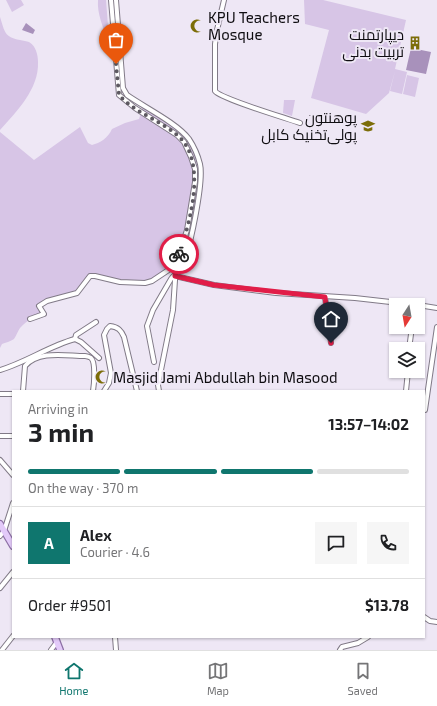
<!DOCTYPE html>
<html lang="en">
<head>
<meta charset="utf-8">
<style>
	body { margin:0; font-family:"Exo 2",Cairo,sans-serif; background:#f6f6f6; color:#202124; height:100vh; display:flex; flex-direction:column; font-size:15px; white-space:nowrap }
	* { box-sizing:border-box; margin:0 }
	p { font-size:13px; color:#757577 }
	.icon { flex:none; width:22px; height:22px; fill:none; stroke:currentColor; stroke-width:2; stroke-linecap:round; stroke-linejoin:round }
	.map { position:relative; flex:1; overflow:hidden }
	.drawer { position:absolute; left:12px; top:390px; width:413px; height:248px; display:flex; flex-direction:column; background:#fff; border-radius:0px; box-shadow:0 1px 3px #0004 }
	.drawer>* { flex:none }
	.needle { width:26px; rotate:191deg }
	.fabs { position:absolute; left:389px; top:298px; display:grid; gap:8px }
	.fabs a { display:grid; place-items:center; width:36px; height:36px; border-radius:0px; background:#fff; box-shadow:0 1px 3px #0004; font-size:20px }
	.pin { position:absolute; display:grid; place-items:center; width:34px; height:34px; color:#fff; margin:-41px -17px; border-radius:50% 50% 50% 0; rotate:-45deg; box-shadow:0 0 4px #0007 }
	.pin .icon { rotate:45deg }
	.courier { position:absolute; display:grid; place-items:center; width:40px; height:40px; margin:-20px; border:3px solid #e11d48; border-radius:50%; background:#fff; color:#222; box-shadow:0 1px 5px #0007 }
	.overview em { font-style:normal; font-weight:700 }
	.overview div { display:flex; flex-direction:column-reverse }
	.overview { display:flex; align-items:center; justify-content:space-between; height:68px; padding:0 16px }
	h1 { font-size:26px; font-weight:700; line-height:30px }
	.bar { display:grid; grid-template-columns:repeat(4,1fr); gap:6px 4px; align-content:center; height:48px; padding:0 16px }
	.bar i { height:5px; border-radius:3px; background:#e0e0e0 }
	.bar .active { background:#0f766e }
	.bar p { grid-column:span 4 }
	.line { display:flex; align-items:center; gap:10px; padding:0 16px; border-top:1px solid #e0e0e0 }
	.line div { flex:1 }
	.round { display:grid; place-items:center; flex:none; width:42px; height:42px; border-radius:0px; background:#f6f6f6 }
	.tabs { display:flex; justify-content:space-around; align-items:center; height:56px; border-top:1px solid #e0e0e0; background:#fff; font-size:11px; color:#757577 }
	.tabs a { display:grid; justify-items:center; gap:2px }
	.tabs .active { color:#0f766e }
	.map>svg:first-child { display:block }
	.green { fill:#d7c5e6 }
	.water { fill:#a891bb }
	.lines { fill:none; stroke-linecap:round; stroke-linejoin:round }
	.minor-casing { stroke:#817a87; stroke-width:6 }
	.major-casing { stroke:#8d70a5; stroke-width:8 }
	.minor { stroke:#fff; stroke-width:4 }
	.major { stroke:#e3caf9; stroke-width:5.5 }
	.done { stroke:#5d5961; stroke-width:4; stroke-dasharray:0 7.2 }
	.route { stroke:#e11d48; stroke-width:5 }
	.labels { text-anchor:middle; dominant-baseline:central; stroke-width:4; stroke-linejoin:round; paint-order:stroke }
	.poi-label { font-size:15px; fill:#0f0d11; stroke:#eee7f5; text-anchor:start }
</style>
</head>
<body>
<div class="map">
<svg width="437" height="650" viewBox="0 0 437 650">
	<rect width="100%" height="100%" fill="#eee7f5"/>
	<g class="green">
		<path d="M6,0H21L24,5L12,12Z"/>
		<path d="M98,0H106L109,39H107C103,26 97,14 98,0Z"/>
		<path d="M304,0H323L406,20L395,69L407,72L402,94L390,91L395,71L389,93L366,114L311,98L329,30L305,24Z"/>
		<path d="M0,17C5,32 4,37 20,40C23,41 27,41 29,42C36,46 38,55 38,62C39,89 17,111 0,130Z"/>
		<path d="M407,75L419,78L415,97L403,94Z"/>
		<path d="M284,100H295L292,116L283,113Z"/>
		<path d="M143,106L180,130L189,139L200,164V179L193,230L183,264C171,266 163,274 153,280C137,288 109,279 92,276L77,293L39,306L44,314C35,317 27,320 20,328C18,331 16,336 14,339C11,341 5,343 2,344L0,348V132L34,160L80,127L88,143L92,145C100,143 108,138 112,129L125,123L139,119Z"/>
	</g>
	<g class="water">
		<path d="M26,23L35,30L33,34L22,30Z"/>
		<path d="M411,48L431,52L426,74L406,70Z"/>
	</g>
	<g class="lines">
		<g class="minor-casing">
			<g id="minor">
				<path d="M111,0L119,95L135,108L177,135L184,142L191,157L195,169V182L187,230L176,265L173,310L158,385L159,391"/>
				<path d="M116,0L123,88L127,95C144,107 177,123 189,139C193,145 198,156 200,164C204,181 190,252 181,268C178,273 174,275 171,279L153,310L147,326L154,362"/>
				<path d="M224,0L217,30L215,44V91C221,99 286,118 300,123"/>
				<path d="M175,276L214,285L276,293L355,298L417,305"/>
				<path d="M325,297L331,343"/>
				<path d="M418,305L437,308"/>
				<path d="M30,319L44,314L39,306L47,301L77,293L90,276H95L120,282L145,283L152,281L176,265"/>
				<path d="M75,339L76,335L96,322"/>
				<path d="M409,349L412,327"/>
				<path d="M0,370C25,363 49,346 75,339L81,342L99,358"/>
				<path d="M23,391L25,366C39,350 66,356 85,356C86,356 90,357 91,358C96,362 94,385 93,391"/>
				<path d="M104,391L109,383L111,373L104,335L107,329L110,326C118,327 121,330 124,337L137,391"/>
				<path d="M406,391L408,371"/>
				<path d="M0,394H13"/>
				<path d="M425,410L437,327"/>
				<path d="M0,436H13"/>
				<path d="M0,460L13,475"/>
				<path d="M0,536L4,531L13,503"/>
				<path d="M0,588L13,572"/>
				<path d="M424,617L430,621L437,622"/>
				<path d="M115,637L116,650"/>
				<path d="M2,650L13,636"/>
				<path d="M51,650L57,642"/>
				<path d="M340,650L342,647L358,643L368,637"/>
			</g>
		</g>
		<g class="major-casing">
			<g id="major">
				<path d="M0,524L13,546"/>
				<path d="M55,637L60,650"/>
			</g>
		</g>
		<use href="#minor" class="minor"/>
		<use href="#major" class="major"/>
	</g>
	<g class="lines">
		<path class="done" d="M116,64L119,95C135,113 160,120 177,135C208,160 190,223 179,254"/>
		<path class="route" d="M179,254L176,265L175,276L214,285L325,297L331,343"/>
	</g>
	<defs>
		<g id="mosque-bare" transform="scale(1.08)"><path d="M3.5-4.9A6 6 0 1 0 3.5 4.9A5 5 0 1 1 3.5-4.9Z" fill="#7c6d08" stroke="#eee7f5" stroke-width="2.5" paint-order="stroke"/></g>
		<g id="building-bare" transform="scale(1.08)"><path d="M-4-6H4V6H1V3H-1V6H-4ZM-2.5-4.3h1.7v1.8h-1.7ZM.8-4.3h1.7v1.8H.8ZM-2.5-1h1.7V.8h-1.7ZM.8-1h1.7V.8H.8Z" fill="#7c6d08" stroke="#eee7f5" stroke-width="2.5" paint-order="stroke"/></g>
		<g id="university-bare" transform="scale(1.08)"><path d="M0-5L7-2L0 1L-7-2ZM-4 1L0 2.5L4 1V4Q0 6-4 4Z" fill="#7c6d08" stroke="#eee7f5" stroke-width="2.5" paint-order="stroke"/></g>
	</defs>
	<g fill-rule="evenodd">
		<use href="#mosque-bare" x="197" y="26"/>
		<use href="#building-bare" x="415" y="43"/>
		<use href="#university-bare" x="368" y="126"/>
		<use href="#mosque-bare" x="102" y="377"/>
	</g>
	<g class="labels">
		<g class="poi-label">
			<text x="208" y="17">KPU Teachers<tspan x="208" dy="17">Mosque</tspan></text>
			<text x="404" y="34" text-anchor="end">دیپارتمنت<tspan x="404" dy="17">تربیت بدنی</tspan></text>
			<text x="357" y="117" text-anchor="end">پوهنتون<tspan x="357" dy="17">پولی‌تخنیک کابل</tspan></text>
			<text x="113" y="377">Masjid Jami Abdullah bin Masood</text>
		</g>
	</g>
</svg>
<div class="fabs">
<a><svg class="needle" viewBox="-14 -14 28 28"><path d="M0-13l5 13h-10z" fill="#e53935"/><path d="M0 13l5-13h-10z" fill="#757577"/></svg></a>
<a><svg class="icon" aria-label="layers" viewBox="0 0 24 24"><path d="M12 4l9 5-9 5-9-5zM3 14l9 5 9-5"/></svg></a>
</div>
<div class="pin" style="left:116px;top:64px;background:#ea580c"><svg class="icon" aria-label="bag" viewBox="0 0 24 24"><path d="M5 8h14l-1 12H6zM9 8a3 3 0 0 1 6 0"/></svg></div>
<div class="pin" style="left:331px;top:343px;background:#1f2937"><svg class="icon" aria-label="home" viewBox="0 0 24 24"><path d="M3 11l9-7 9 7M6 9v11h12V9"/></svg></div>
<div class="courier" style="left:179px;top:254px"><svg class="icon" aria-label="bike" viewBox="0 0 24 24"><circle cx="6" cy="16" r="4"/><circle cx="18" cy="16" r="4"/><path d="M6 16l4-8h5l3 8M10 8l3 8H6M13 5h3"/></svg></div>
<section class="drawer">
<div class="overview"><div><h1>3 min</h1><p>Arriving in</p></div><em>13:57–14:02</em></div>
<div class="bar"><i class="active"></i><i class="active"></i><i class="active"></i><i></i><p>On the way · 370 m</p></div>
<div class="line" style="height:72px"><b class="round" style="background:#0f766e;color:#fff">A</b><div><b>Alex</b><p>Courier · 4.6</p></div><a class="round"><svg class="icon" aria-label="chat" viewBox="0 0 24 24"><path d="M4 5h16v11H9l-5 4z"/></svg></a><a class="round"><svg class="icon" aria-label="phone" viewBox="0 0 24 24"><path d="M5 4h4l2 5-3 2q2 4 5 5l2-3 5 2v4C11 20 4 13 5 4z"/></svg></a></div>
<div class="line" style="height:52px"><div>Order #9501</div><b>$13.78</b></div>
</section>
</div>
<nav class="tabs">
<a class="active"><svg class="icon" aria-label="home" viewBox="0 0 24 24"><path d="M3 11l9-7 9 7M6 9v11h12V9"/></svg>Home</a>
<a><svg class="icon" aria-label="map" viewBox="0 0 24 24"><path d="M3 6l6-2 6 2 6-2v14l-6 2-6-2-6 2zM9 4v14M15 6v14"/></svg>Map</a>
<a><svg class="icon" aria-label="saved" viewBox="0 0 24 24"><path d="M7 4h10v16l-5-4-5 4z"/></svg>Saved</a>
</nav>
</body>
</html>
